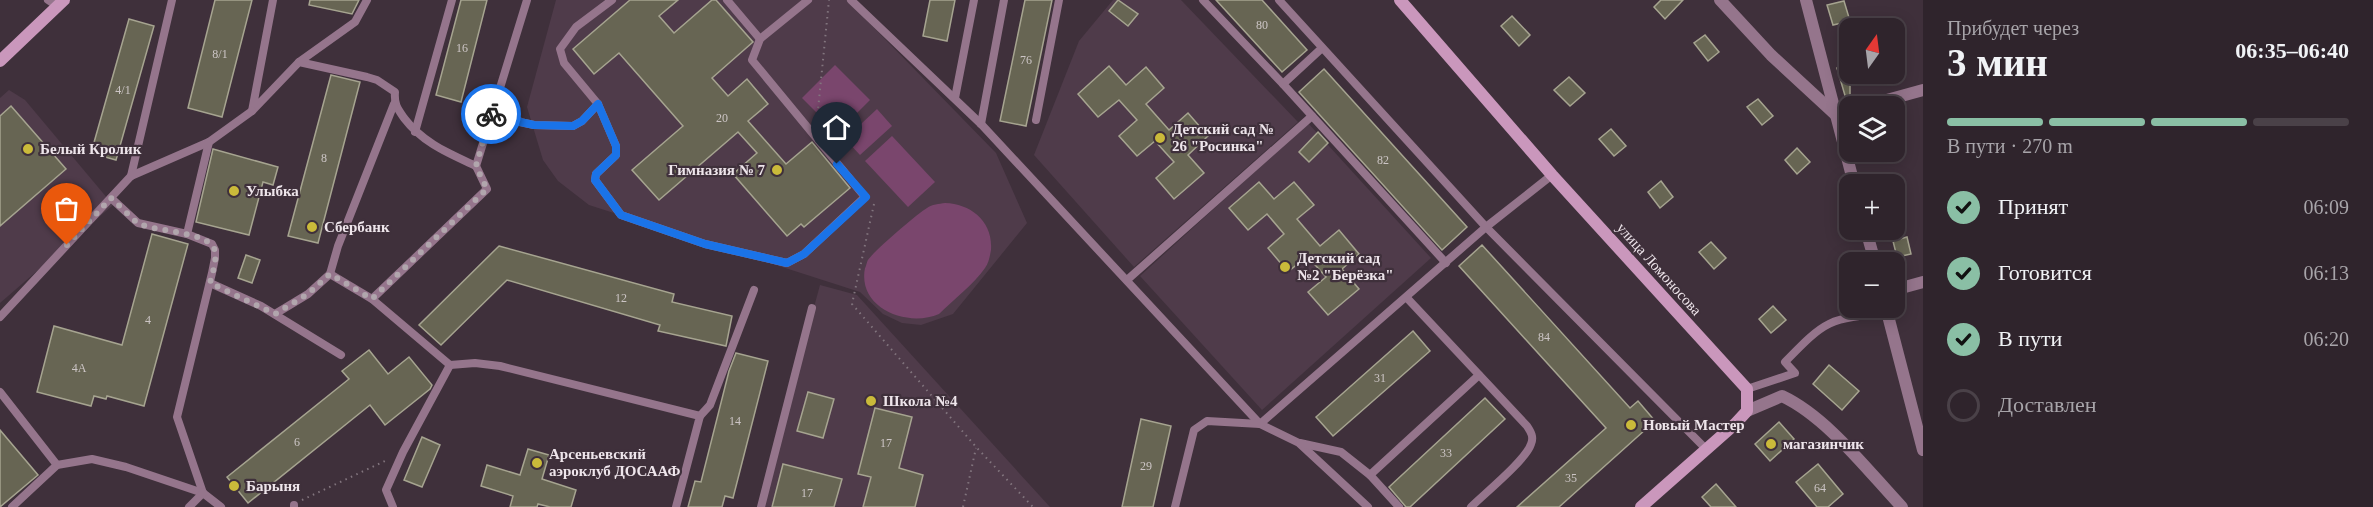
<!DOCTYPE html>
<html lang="ru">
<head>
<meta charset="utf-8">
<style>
	body { margin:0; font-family:"Times New Roman",serif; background:#3b3038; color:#f1f3f6; height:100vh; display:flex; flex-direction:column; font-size:22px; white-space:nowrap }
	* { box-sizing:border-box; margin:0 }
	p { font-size:20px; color:#a7a4a9 }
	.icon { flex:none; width:33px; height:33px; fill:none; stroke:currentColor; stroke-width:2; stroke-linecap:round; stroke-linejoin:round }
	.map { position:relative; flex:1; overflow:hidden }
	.details { display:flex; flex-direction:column; background:#2f242c; width:450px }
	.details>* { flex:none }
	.needle { width:39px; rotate:14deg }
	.controls { position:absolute; left:1839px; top:18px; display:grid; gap:12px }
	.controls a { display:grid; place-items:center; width:66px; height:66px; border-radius:12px; background:#2f242c; box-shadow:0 3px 15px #0003,0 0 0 2px #4a4148; font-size:30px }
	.pin { position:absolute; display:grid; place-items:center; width:51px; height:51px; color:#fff; margin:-62px -26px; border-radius:50% 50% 50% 0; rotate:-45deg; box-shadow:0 0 6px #0007 }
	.pin .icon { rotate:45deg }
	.courier { position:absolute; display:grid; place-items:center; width:60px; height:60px; margin:-30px; border:4px solid #1a73e8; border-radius:50%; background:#fff; color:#222; box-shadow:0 2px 8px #0007 }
	.summary em { font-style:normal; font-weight:700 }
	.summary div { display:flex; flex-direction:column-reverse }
	.summary { display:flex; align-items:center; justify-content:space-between; height:102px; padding:0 24px }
	h1 { font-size:39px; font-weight:700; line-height:45px }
	.bar { display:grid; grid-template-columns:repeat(4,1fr); gap:9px 6px; align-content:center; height:72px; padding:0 24px }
	.bar i { height:8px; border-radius:4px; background:#4a4148 }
	.bar .on { background:#8abfa5 }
	.bar p { grid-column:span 4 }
	ol { padding:0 24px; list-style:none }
	li { display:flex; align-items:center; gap:18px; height:66px }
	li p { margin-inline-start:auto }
	li .icon { padding:6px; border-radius:50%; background:#8abfa5; color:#111; stroke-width:4 }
	li:last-child { color:#a7a4a9 }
	li i { width:33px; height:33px; border:3px solid #4a4148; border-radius:50% }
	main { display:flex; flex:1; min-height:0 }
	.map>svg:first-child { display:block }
	.built { fill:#4f3b4a }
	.green { fill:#7a466d }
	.building { fill:#676553; stroke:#a6a490; stroke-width:1.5 }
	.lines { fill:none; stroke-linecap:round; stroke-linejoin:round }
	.path { stroke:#82757e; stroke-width:2; stroke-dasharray:1.5 4.5; stroke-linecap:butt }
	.service { stroke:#95758c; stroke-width:8 }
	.minor { stroke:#95758c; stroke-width:12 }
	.secondary { stroke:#ca97bc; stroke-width:12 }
	.done { stroke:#b1a6ad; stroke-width:6; stroke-dasharray:0 10.8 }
	.route { stroke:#1a73e8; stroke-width:8 }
	.poi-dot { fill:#caba3a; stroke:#3f303b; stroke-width:2 }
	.labels { text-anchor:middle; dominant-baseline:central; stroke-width:4.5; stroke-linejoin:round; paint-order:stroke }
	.number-label { font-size:12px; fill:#ccc5c5 }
	.poi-label { font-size:15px; font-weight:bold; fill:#eee5eb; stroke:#3f303b; text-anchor:start }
	.street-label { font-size:15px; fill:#eee5eb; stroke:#3f303b }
</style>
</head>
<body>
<main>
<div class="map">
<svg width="1923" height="507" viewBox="0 0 1923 507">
	<rect width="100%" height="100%" fill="#3f303b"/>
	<g class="built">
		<path d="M556,0H847L996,153L1027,223L953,314L921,325L902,323L883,314L860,292L589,205L558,181L543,160L527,107Z"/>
		<path d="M1113,0H1181L1298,122L1134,267L1034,155L1079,41Z"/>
		<path d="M9,90L25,100L113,205L0,303V98Z"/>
		<path d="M1308,123L1431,258L1262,410L1140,276Z"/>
		<path d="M820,285L857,295L1050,507H760Z"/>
	</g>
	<g class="green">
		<path d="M835,65L870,100L837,133L802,98Z"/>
		<path d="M877,109L892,126L860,155L845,139Z"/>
		<path d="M892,136L935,182L908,207L865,161Z"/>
		<path d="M945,203C971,204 993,221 991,250C990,255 989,263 985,268C974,284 953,300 939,314C907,328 857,308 865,268C866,267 867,261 868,260C874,251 918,213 927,208C932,204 939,204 945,203Z"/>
	</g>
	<g class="building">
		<path d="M215,0H252L222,117L188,108Z"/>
		<path d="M310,0H359L352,14L309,5Z"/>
		<path d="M461,0H487L461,102L436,95Z"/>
		<path d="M630,0H678L659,16L674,33L712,0H716L753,42L712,78L728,96L747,79L768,104L748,121L786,164L812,142L850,188L804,227L801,224L787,236L733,174L757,153L738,132L659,200L632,170L683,126L619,53L594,74L573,49Z"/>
		<path d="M930,0H955L947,41L923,36Z"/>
		<path d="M1025,0H1052L1026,126L1000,121Z"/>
		<path d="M1118,0L1138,14L1128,26L1109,11Z"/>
		<path d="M1216,0H1262L1307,50L1282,72Z"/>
		<path d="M1661,0H1683L1665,19L1654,7Z"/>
		<path d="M1844,1L1850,21L1833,25L1827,5Z"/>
		<path d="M1512,16L1530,35L1519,46L1501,26Z"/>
		<path d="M129,19L154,26L116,160L91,153Z"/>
		<path d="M1705,35L1719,52L1708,61L1694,43Z"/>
		<path d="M1850,65V99H1846L1837,68Z"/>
		<path d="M1109,66L1126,85L1146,67L1164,88L1146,104L1169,130L1188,113L1208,136L1188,155L1204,173L1174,199L1156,178L1174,162L1155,141L1137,156L1119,136L1137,120L1119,100L1098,117L1078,94Z"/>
		<path d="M1324,69L1467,227L1442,250L1299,92Z"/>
		<path d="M331,75L360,82L318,243L288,236Z"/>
		<path d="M1569,77L1585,93L1570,106L1554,90Z"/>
		<path d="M1758,99L1773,116L1762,125L1747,107Z"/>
		<path d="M11,106L66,169L0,226V116Z"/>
		<path d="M1611,129L1626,146L1614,156L1599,139Z"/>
		<path d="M1318,132L1328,143L1309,162L1299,152Z"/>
		<path d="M1797,148L1810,162L1797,174L1785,160Z"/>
		<path d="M213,149L278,167L273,185L263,182L249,235L196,222Z"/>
		<path d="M1661,181L1673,197L1660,208L1648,192Z"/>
		<path d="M1259,182L1274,199L1294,182L1314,205L1297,219L1320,246L1339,230L1359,254L1342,269L1359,289L1328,315L1308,292L1326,277L1307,256L1288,272L1268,248L1284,234L1267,214L1248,230L1229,208Z"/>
		<path d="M152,234L188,244L144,406L107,396L106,399L94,396L91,406L37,392L54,326L122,345Z"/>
		<path d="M1907,237L1911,254L1897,257L1893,241Z"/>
		<path d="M1711,242L1726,258L1714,269L1699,252Z"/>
		<path d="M1482,245L1630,408L1638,401L1655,421L1559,507H1517L1606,428L1459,266Z"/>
		<path d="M499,246L674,294L672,302L732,316L726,346L658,331L660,325L507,280L441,345L419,325Z"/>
		<path d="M246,255L260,260L252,283L238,278Z"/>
		<path d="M1773,306L1786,320L1771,333L1759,319Z"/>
		<path d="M1413,331L1430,351L1333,436L1316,417Z"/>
		<path d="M369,350L388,374L409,357L432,385L430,389L385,425L370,405L248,503L227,477L349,379L342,371Z"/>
		<path d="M736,353L768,361L733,498L725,496L722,507H688L695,481L701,482L729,371Z"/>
		<path d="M1829,365L1859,391L1842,410L1813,384Z"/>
		<path d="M808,392L834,399L823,438L797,431Z"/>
		<path d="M1485,398L1505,419L1410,507H1406L1389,487Z"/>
		<path d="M875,408L912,417L899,468L923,475L915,507H863L871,477L858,474Z"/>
		<path d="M1141,419L1171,426L1153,507H1122Z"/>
		<path d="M1779,422L1794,439L1770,461L1755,444Z"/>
		<path d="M0,430L38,475L0,507Z"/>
		<path d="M422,437L440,445L422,487L404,480Z"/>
		<path d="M528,449L549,455L542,479L576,490L571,507H550L538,504L537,507H510L513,496L481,486L487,465L520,475Z"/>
		<path d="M783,464L842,479L834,507H772Z"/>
		<path d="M1818,464L1843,494L1828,507H1817L1796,482Z"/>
		<path d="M1716,484L1736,507H1711L1702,497Z"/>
	</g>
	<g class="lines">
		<g class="path">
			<path d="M817,120L829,0"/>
			<path d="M874,204L852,304L977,448L1033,507"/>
			<path d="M302,500L387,460"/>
			<path d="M963,507L976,448"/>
		</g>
		<g class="service">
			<path d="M48,0L57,6"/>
			<path d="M273,0L252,111L299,62L367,77L377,80L395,92C394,104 397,108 404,118C423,143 448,153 476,166"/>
			<path d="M612,0L576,27L560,49L564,63L598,104L616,146V155L596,174L595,180L621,215L705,244L787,263L804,254L865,197L752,60L760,39L808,0"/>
			<path d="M727,0L760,39"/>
			<path d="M851,0L981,124L1260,424L1299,443L1368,507"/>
			<path d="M1203,0L1283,84L1446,263"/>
			<path d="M1279,0L1486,227L1706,449"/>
			<path d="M299,62L355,22L367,0"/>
			<path d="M1283,84L1322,48"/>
			<path d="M955,98L974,0"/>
			<path d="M495,99L520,122L534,125L573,126L582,121L598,104"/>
			<path d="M1036,120L1059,0"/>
			<path d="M981,124L1004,0"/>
			<path d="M415,132L452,0"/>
			<path d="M131,176L172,0"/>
			<path d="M111,198L138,223L187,234L212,244L215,250V258L212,273L177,417L203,493"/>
			<path d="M187,234L209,142L252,111"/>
			<path d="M330,274L338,246L394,104"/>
			<path d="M1127,280L1312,116"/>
			<path d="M210,283L261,306L341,355"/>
			<path d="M1407,298L1527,426C1531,432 1534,437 1531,444C1526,460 1484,494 1471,507"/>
			<path d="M372,299L487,189L476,166L527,0"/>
			<path d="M275,314L308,294L330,274L372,299L450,365L403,452L386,490L393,507"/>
			<path d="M0,317L131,176L209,142"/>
			<path d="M450,365L475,363L500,366L700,416L676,507"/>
			<path d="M1747,389L1795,373L1785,362C1825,321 1829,317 1888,314"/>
			<path d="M0,392L57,465"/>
			<path d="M700,416L710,405L754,290"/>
			<path d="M1300,443L1341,452L1370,475L1399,507"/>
			<path d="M1370,475L1479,375"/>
			<path d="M12,507L57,465L92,459L126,467L203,493L221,507"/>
			<path d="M189,507L203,493"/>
			<path d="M294,507V505"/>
			<path d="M761,507L812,308"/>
			<path d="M1175,507L1194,430L1207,421L1260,424L1486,227L1552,175"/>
		</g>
		<g class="minor">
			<path d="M1720,0L1771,55L1836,115L1850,111"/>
			<path d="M1806,0L1854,184"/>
			<path d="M1865,106L1923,90"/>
			<path d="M1866,230L1875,262"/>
			<path d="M1894,290L1923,282"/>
			<path d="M1886,308L1923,450"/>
			<path d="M1747,411L1782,396C1827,417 1868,471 1902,507"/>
		</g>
		<g class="secondary">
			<path d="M1400,0L1552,175L1747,389V411L1735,424L1641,507"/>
			<path d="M0,61L64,0"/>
		</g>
	</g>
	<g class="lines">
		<path class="done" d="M67,245L111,198C117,203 133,220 138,223C153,232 211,231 215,251C217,261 212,274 210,283L275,314L308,294L330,274L372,299L487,189L476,166L491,114"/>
		<path class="route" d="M491,114L495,99L520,122L534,125L573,126L582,121L598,104L616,146V155L596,174L595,180L621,215L705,244L787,263L804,254L866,197L837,164"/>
	</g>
	<g class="poi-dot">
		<circle cx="1160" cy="138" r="6"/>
		<circle cx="28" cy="149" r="6"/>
		<circle cx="777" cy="170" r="6"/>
		<circle cx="234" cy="191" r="6"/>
		<circle cx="312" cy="227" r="6"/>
		<circle cx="1285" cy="267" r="6"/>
		<circle cx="871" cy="401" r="6"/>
		<circle cx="1631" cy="425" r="6"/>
		<circle cx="1771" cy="444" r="6"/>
		<circle cx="537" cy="463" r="6"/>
		<circle cx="234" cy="486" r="6"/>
	</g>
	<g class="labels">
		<g class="number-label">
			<text x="1262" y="25">80</text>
			<text x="462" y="48">16</text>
			<text x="220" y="54">8/1</text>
			<text x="1026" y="60">76</text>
			<text x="123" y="90">4/1</text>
			<text x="722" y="118">20</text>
			<text x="324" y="158">8</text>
			<text x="1383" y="160">82</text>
			<text x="621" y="298">12</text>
			<text x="148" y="320">4</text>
			<text x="1544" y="337">84</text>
			<text x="79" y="368">4А</text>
			<text x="1380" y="378">31</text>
			<text x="735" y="421">14</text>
			<text x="297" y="442">6</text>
			<text x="886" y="443">17</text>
			<text x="1446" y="453">33</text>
			<text x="1146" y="466">29</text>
			<text x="1571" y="478">35</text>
			<text x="1820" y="488">64</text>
			<text x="807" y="493">17</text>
		</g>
		<g class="poi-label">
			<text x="1172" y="129">Детский сад №<tspan x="1172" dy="17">26 "Росинка"</tspan></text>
			<text x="40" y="149">Белый Кролик</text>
			<text x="765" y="170" text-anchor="end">Гимназия № 7</text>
			<text x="246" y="191">Улыбка</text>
			<text x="324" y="227">Сбербанк</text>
			<text x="1297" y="258">Детский сад<tspan x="1297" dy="17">№2 "Берёзка"</tspan></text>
			<text x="883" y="401">Школа №4</text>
			<text x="1643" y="425">Новый Мастер</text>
			<text x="1783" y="444">магазинчик</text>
			<text x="549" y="454">Арсеньевский<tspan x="549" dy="17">аэроклуб ДОСААФ</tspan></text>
			<text x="246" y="486">Барыня</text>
		</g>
		<g class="street-label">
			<text transform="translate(1659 269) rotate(48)">улица Ломоносова</text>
		</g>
	</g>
</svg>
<div class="controls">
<a><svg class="needle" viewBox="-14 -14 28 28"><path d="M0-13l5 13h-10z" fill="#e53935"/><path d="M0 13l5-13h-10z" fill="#a7a4a9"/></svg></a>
<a><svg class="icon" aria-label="layers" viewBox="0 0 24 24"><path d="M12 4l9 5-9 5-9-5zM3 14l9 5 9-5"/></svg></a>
<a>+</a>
<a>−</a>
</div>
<div class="pin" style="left:67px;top:245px;background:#ea580c"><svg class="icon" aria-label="bag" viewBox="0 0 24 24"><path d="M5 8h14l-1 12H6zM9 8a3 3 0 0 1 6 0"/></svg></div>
<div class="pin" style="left:837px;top:164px;background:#1f2937"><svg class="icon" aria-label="home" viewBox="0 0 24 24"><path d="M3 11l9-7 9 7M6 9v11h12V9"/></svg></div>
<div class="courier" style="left:491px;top:114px"><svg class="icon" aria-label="bike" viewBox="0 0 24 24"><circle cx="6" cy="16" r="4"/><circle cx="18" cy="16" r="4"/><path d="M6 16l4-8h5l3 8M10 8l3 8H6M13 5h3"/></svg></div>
</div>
<section class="details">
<div class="summary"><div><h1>3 мин</h1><p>Прибудет через</p></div><em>06:35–06:40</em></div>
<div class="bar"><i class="on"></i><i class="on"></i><i class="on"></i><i></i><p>В пути · 270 m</p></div>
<ol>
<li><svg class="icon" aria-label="check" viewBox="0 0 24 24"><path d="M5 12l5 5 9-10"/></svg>Принят<p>06:09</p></li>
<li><svg class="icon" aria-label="check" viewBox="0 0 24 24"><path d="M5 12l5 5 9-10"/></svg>Готовится<p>06:13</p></li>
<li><svg class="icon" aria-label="check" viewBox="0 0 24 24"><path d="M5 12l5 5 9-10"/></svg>В пути<p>06:20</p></li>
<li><i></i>Доставлен</li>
</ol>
</section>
</main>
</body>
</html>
